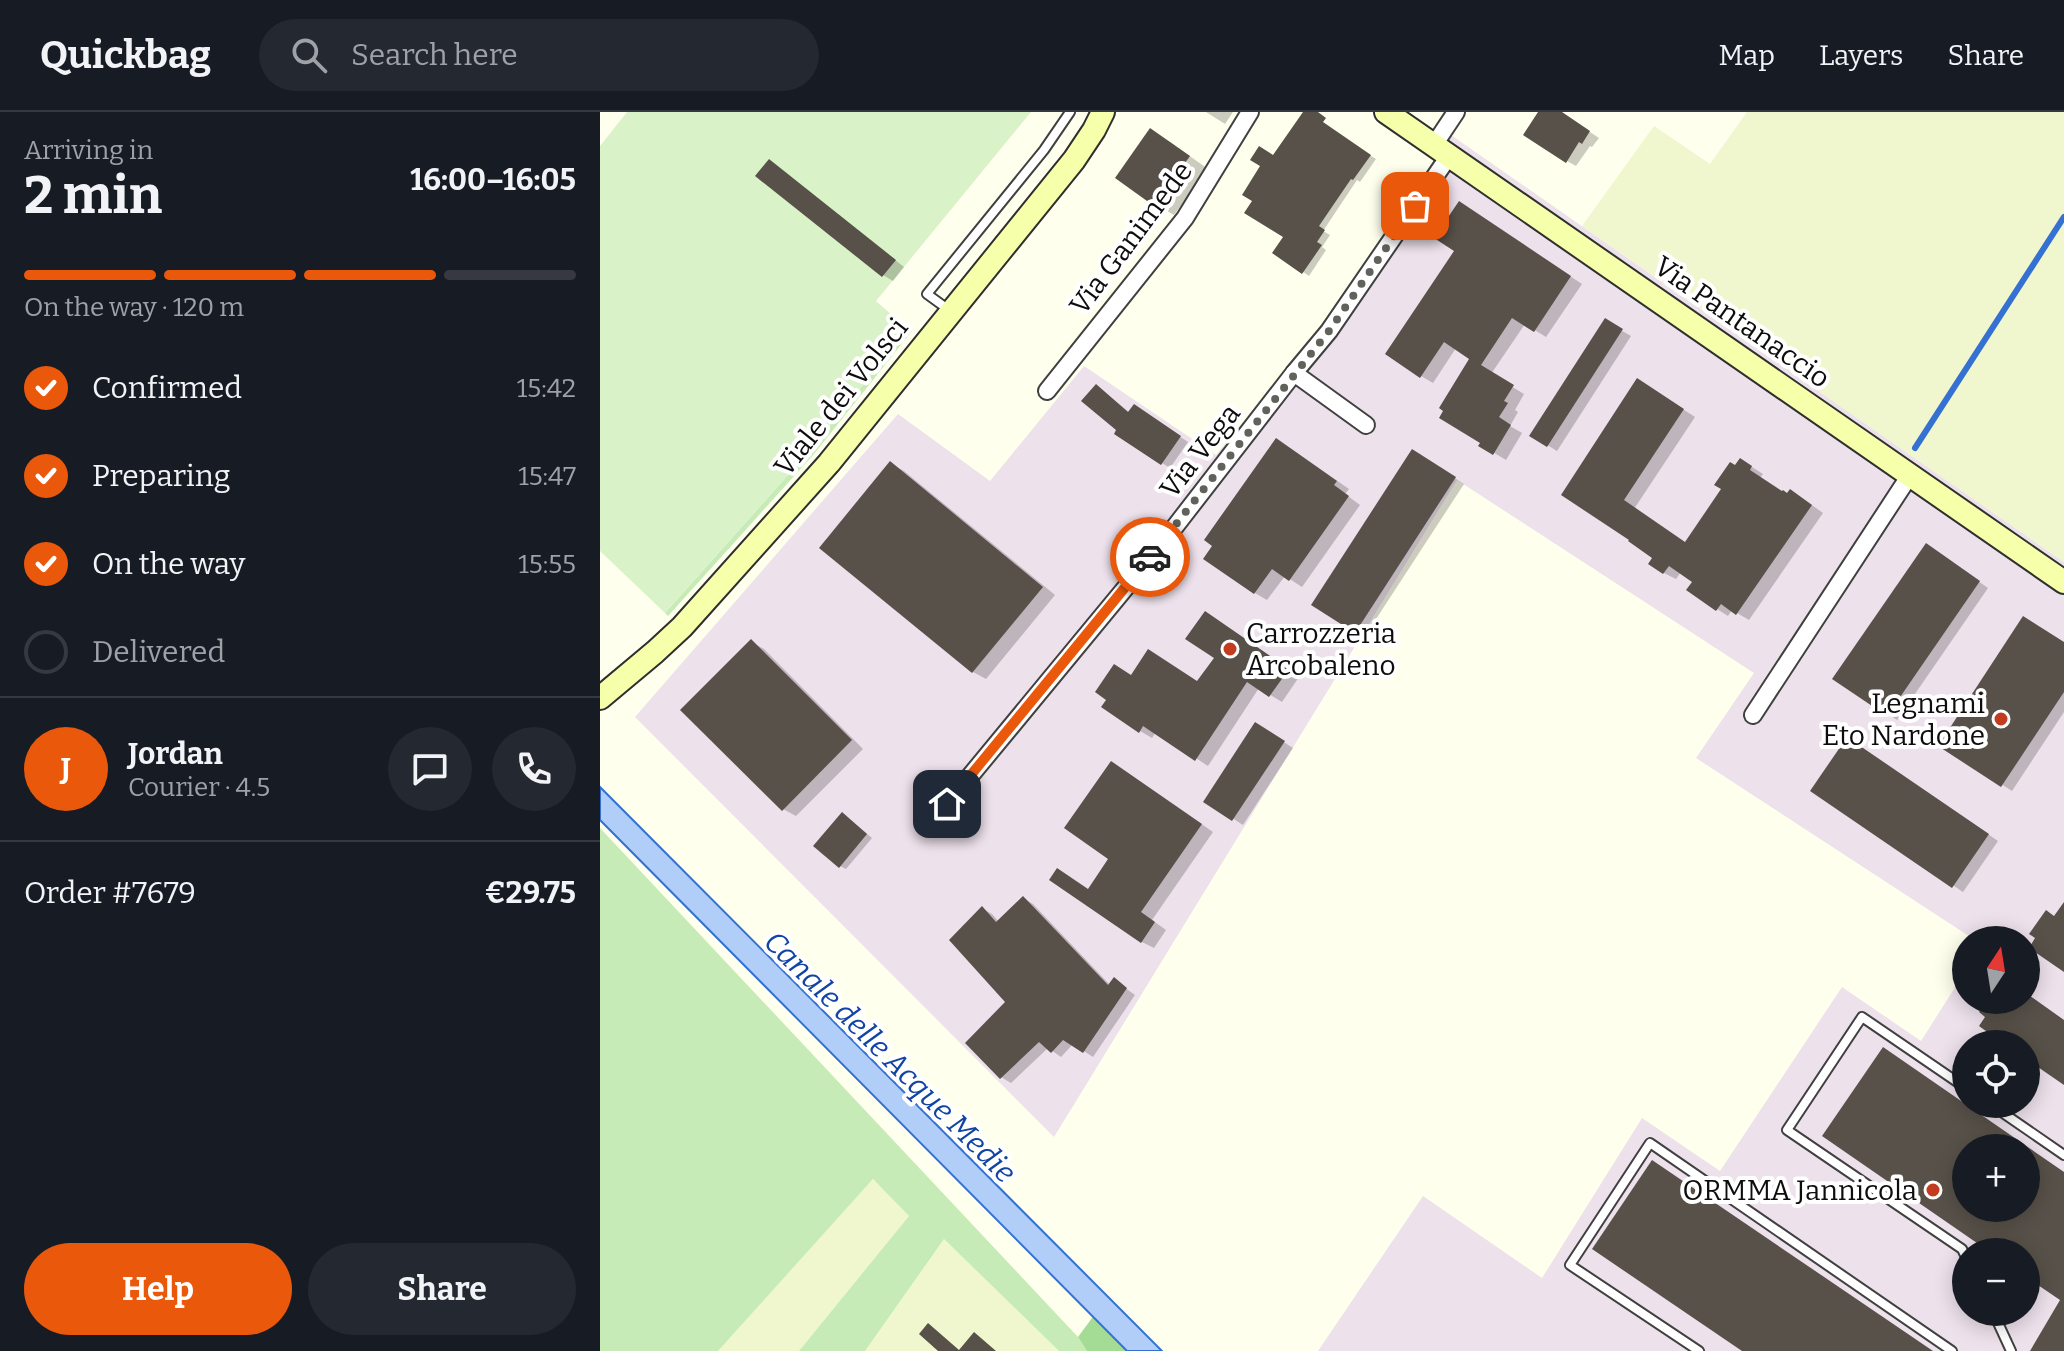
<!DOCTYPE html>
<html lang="en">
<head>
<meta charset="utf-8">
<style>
	body { margin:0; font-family:Bitter,serif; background:#242831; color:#f1f3f6; height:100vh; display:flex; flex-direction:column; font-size:30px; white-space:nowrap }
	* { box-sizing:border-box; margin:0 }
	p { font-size:26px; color:#9ea1a6 }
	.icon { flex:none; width:44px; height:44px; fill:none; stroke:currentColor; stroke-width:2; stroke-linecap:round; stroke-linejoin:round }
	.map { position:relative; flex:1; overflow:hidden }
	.side { display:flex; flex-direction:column; background:#171b24; width:600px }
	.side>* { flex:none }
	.needle { width:52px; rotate:12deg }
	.controls { position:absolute; left:1352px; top:814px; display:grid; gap:16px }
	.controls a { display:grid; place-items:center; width:88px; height:88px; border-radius:50%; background:#171b24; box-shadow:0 4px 20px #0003; font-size:40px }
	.pin { position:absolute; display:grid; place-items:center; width:68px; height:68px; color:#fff; margin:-34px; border-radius:16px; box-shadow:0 4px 12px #0006 }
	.courier { position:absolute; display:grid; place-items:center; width:80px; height:80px; margin:-40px; border:6px solid #ea580c; border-radius:50%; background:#fff; color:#222; box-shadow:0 2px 10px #0007 }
	.overview em { font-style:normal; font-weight:700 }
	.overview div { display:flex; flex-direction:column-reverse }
	.overview { display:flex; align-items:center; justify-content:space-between; height:136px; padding:0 24px }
	h1 { font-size:52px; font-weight:700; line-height:60px }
	.bar { display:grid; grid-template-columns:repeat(4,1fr); gap:12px 8px; align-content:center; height:96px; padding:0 24px }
	.bar i { height:10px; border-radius:6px; background:#363941 }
	.bar .active { background:#ea580c }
	.bar p { grid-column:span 4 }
	.line { display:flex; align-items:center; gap:20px; padding:0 24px; border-top:2px solid #363941 }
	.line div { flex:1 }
	.round { display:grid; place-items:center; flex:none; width:84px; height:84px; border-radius:42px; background:#242831 }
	ol { padding:0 24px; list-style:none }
	li { display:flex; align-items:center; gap:24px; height:88px }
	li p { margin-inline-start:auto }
	li .icon { padding:8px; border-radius:50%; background:#ea580c; color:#fff; stroke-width:4 }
	li:last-child { color:#9ea1a6 }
	li i { width:44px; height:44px; border:4px solid #363941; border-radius:50% }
	.primary-button { display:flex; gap:16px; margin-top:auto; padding:16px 24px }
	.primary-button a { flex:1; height:92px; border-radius:48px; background:#ea580c; color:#fff; font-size:32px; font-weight:700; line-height:92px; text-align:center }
	.primary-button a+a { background:#242831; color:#f1f3f6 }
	header { display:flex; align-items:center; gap:48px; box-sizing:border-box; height:112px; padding:0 40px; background:#171b24; border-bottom:2px solid #363941 }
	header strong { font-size:38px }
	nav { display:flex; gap:44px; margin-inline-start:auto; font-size:28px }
	.search { width:560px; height:72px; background:#242831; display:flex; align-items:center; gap:20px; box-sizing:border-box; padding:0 28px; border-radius:44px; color:#9ea1a6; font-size:30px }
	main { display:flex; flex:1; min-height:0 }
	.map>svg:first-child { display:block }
	.industrial { fill:#ede1eb; fill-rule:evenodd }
	.farmland { fill:#f0f6cd }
	.green { fill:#c6ebb6 }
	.forest { fill:#a5dc95 }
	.pitch { fill:#daf2c8 }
	.water { fill:#b1cef8; stroke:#3571d2; stroke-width:2 }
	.shadow { fill:#0003 }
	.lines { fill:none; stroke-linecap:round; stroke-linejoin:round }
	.stream { stroke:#3571d2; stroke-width:6 }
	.building { fill:#575149; fill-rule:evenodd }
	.lane-casing { stroke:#404040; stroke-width:12 }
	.street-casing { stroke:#404040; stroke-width:20 }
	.secondary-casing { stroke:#2f2f2f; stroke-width:26 }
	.lane { stroke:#fff; stroke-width:8 }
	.street { stroke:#fff; stroke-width:16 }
	.secondary { stroke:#f6ffa9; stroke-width:22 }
	.done { stroke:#62625c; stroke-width:8; stroke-dasharray:0 14.4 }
	.route { stroke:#ea580c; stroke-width:10 }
	.poi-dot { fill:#c33c20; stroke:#fff; stroke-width:3 }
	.labels { text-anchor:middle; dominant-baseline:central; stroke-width:8; stroke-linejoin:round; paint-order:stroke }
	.street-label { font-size:28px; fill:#0d0d0d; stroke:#fff }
	.poi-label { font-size:28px; fill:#0d0d0d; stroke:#fff; text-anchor:end }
	.water-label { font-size:30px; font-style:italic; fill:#1244a4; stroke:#fff }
</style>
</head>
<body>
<header>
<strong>Quickbag</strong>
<div class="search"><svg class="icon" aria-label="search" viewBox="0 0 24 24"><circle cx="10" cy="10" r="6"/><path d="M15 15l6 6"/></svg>Search here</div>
<nav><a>Map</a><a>Layers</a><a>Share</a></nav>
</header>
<main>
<section class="side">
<div class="overview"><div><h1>2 min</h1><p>Arriving in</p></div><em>16:00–16:05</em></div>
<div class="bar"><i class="active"></i><i class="active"></i><i class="active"></i><i></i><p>On the way · 120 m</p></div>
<ol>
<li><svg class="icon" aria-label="check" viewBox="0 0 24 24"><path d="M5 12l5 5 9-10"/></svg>Confirmed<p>15:42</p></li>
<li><svg class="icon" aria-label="check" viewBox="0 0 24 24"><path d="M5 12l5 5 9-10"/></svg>Preparing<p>15:47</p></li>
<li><svg class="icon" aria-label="check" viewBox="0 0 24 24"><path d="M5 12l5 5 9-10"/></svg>On the way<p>15:55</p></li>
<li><i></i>Delivered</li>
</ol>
<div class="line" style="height:144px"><b class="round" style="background:#ea580c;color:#fff">J</b><div><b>Jordan</b><p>Courier · 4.5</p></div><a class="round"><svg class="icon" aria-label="chat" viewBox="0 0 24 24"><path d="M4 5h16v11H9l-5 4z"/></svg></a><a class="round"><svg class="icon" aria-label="phone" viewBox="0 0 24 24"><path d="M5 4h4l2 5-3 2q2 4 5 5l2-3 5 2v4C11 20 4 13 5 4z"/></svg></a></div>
<div class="line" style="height:104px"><div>Order #7679</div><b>€29.75</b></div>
<div class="primary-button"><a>Help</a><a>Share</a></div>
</section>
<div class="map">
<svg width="1464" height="1239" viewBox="0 0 1464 1239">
	<rect width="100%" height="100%" fill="#ffe"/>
	<path class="industrial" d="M851,23L1464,450V1239H718L823,1084L942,1166L1042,1006L1120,1059L1242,875L1321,929L1366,858V888H1426V828H1375L1096,646L1154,561L857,368L454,1025L35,605L298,302L390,369L484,254L616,343L722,214ZM1366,932H1426V992H1366ZM1366,1036H1426V1096H1366ZM1366,1140H1426V1200H1366Z"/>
	<g class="farmland">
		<path d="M1147,0H1464V450L982,114L1054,14L1110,52Z"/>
		<path d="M273,1067L309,1104L199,1239H118Z"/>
		<path d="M344,1127L459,1239H265Z"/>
	</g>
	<g class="green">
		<path d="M308,217L312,219L214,342L68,504L65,501L213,335Z"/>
		<path d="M0,716L478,1225L487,1239H459L344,1127L265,1239H199L309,1104L273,1067L118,1239H0Z"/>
	</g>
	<path class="forest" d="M495,1202L529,1239H487L478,1225Z"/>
	<path class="pitch" d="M27,0H431L276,189L308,217L213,335L65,501L0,439V34Z"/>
	<path class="water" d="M0,675L562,1239H527L0,708Z"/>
	<g class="shadow">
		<path d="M606,0H633L625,12Z"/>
		<path d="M941,0H960L999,26L992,35L990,34L976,54L967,49Z"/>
		<path d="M704,1L776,47L760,70L757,68L723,119L730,123L722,135L726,138L709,164L674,140L686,125L674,45Z"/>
		<path d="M551,19L570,30L608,57L574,103L555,92Z"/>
		<path d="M178,55L304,155L293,169L283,163L158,64Z"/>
		<path d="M870,98L982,172L946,225L925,212L891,262L924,282L915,298L918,300L910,314L922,321L906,348L881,333L872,246L856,236L833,271L821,264Z"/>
		<path d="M1005,209L1031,224L957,339L931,323Z"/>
		<path d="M1049,275L1095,305L1034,397L1086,432L1141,348L1163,362L1160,366L1183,381L1202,386L1223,401L1149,508L1132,498L1128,504L1117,497L1095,470L1081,460L1076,467L1064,461L1051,451L1055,445L963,382Z"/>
		<path d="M504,280L530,301L543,300L588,330L570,356L562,351Z"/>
		<path d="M690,336L749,377L745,382L760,393L702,475L685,464L667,488L655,481Z"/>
		<path d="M822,345L864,372L765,524L756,519Z"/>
		<path d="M291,352L304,359L455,483L386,567L373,560Z"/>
		<path d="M1335,439L1388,476L1297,608L1288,602Z"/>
		<path d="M617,508L699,565L682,590L659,576L608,654L556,620L552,626L540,619L532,565L598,571L616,546Z"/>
		<path d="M151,530L164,537L263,637L196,704L183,697Z"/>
		<path d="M1464,532V600L1412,679L1341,633Z"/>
		<path d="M665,618L693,636L643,713L606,689Z"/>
		<path d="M1257,633L1398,729L1363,780L1213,679Z"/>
		<path d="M523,658L613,720L552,808L566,818L554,836L542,830L489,779L511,747Z"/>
		<path d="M248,706L272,726L246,757L240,754Z"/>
		<path d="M423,786L433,792L510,873L514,868L535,883L493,945L473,932L461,945L448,936L411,971L401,965L408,890L383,797L392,802L399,810Z"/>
	</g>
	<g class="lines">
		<path class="stream" d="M1315,336L1464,105"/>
	</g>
	<g class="building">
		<path d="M703,0H718L726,6L723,10L771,43L753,68L751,67L719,114L725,118L717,130L722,133L702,162L672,141L683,125L644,101L652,89L642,83L660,54L650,48L659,34L673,43Z"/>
		<path d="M938,0H962L990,19L982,32L979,30L966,51L923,23Z"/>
		<path d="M550,16L590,44L554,94L515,66Z"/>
		<path d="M169,47L296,148L282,165L155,64Z"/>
		<path d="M859,89L971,164L934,220L912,206L881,253L914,273L904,289L908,291L899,305L911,313L893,343L878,334L880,331L839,306L843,299L839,296L869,247L844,230L820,266L785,242L854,139L834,126Z"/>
		<path d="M1005,206L1023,217L947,335L929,324Z"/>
		<path d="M1037,266L1084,297L1024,388L1085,430L1121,377L1114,373L1130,350L1135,353L1140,346L1152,354L1150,358L1182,379L1183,378L1187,381L1190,377L1212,393L1136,503L1121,492L1116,499L1086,478L1092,470L1069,454L1063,462L1048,452L1052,446L1028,429L1029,428L961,383Z"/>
		<path d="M496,272L528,300L534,292L581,324L561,353L514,322L516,318L481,289Z"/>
		<path d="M676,326L737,369L734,373L749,384L689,469L672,457L654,482L603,447L612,434L604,428Z"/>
		<path d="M812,337L856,365L755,521L711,493Z"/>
		<path d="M290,349L443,475L372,561L219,436Z"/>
		<path d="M1326,431L1380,469L1287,604L1232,567Z"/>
		<path d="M605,499L689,557L669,585L647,570L595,649L543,614L539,621L501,595L506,588L495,580L514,552L531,563L548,537L597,569L614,546L585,527Z"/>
		<path d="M1423,504L1464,530V580L1401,675L1338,634Z"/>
		<path d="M151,527L252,628L182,699L80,598Z"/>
		<path d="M655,610L685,629L632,709L603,690Z"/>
		<path d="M1247,625L1389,722L1352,776L1210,679Z"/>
		<path d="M511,649L602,712L541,800L555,810L541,831L449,768L457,756L488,777L508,747L464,716Z"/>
		<path d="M242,700L267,722L239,756L213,734Z"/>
		<path d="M423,784L508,873L514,865L527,876L483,941L463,928L451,941L439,930L400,967L365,931L405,890L349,828L382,794L396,810Z"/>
		<path d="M1464,790V860L1429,836L1435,826L1429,822L1446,798L1454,804Z"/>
		<path d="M1426,881L1464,908V973L1426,947V932H1404L1379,914L1385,905L1379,900L1388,888H1426Z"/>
		<path d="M1283,935L1464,1060V1239H1430L1460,1188L1426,1165V1140H1390L1222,1024ZM1366,1036H1426V1096H1366Z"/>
		<path d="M1052,1048L1333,1239H1142L992,1137Z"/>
		<path d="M328,1211L359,1238L374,1220L396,1239H338L319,1222Z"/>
	</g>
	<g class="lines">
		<g class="lane-casing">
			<g id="lane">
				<path d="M349,198L327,182L444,38L470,0"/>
				<path d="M1366,976L1262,905L1187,1018L1362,1137L1366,1145"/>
				<path d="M1390,992L1464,1043"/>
				<path d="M1393,1200L1411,1239"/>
				<path d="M1099,1239L970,1153L1050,1031L1352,1239"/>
			</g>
		</g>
		<g class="street-casing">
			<g id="street">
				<path d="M834,33L856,0"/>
				<path d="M694,261L766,313"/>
				<path d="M447,279L585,106L650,0"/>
				<path d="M1153,603L1310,363"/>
				<path d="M347,692L560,434L694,261L729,219L849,44"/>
			</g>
		</g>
		<g class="secondary-casing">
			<g id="secondary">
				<path d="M786,0L1464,470"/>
				<path d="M0,586L55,540L82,515L229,351L474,48L494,18L503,0"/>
			</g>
		</g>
		<use href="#lane" class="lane"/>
		<use href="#street" class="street"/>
		<use href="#secondary" class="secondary"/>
	</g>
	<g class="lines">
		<path class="done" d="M550,445L729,219L815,94"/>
		<path class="route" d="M347,692L550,445"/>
	</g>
	<g class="poi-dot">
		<circle cx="630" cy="537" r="8"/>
		<circle cx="1401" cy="607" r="8"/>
		<circle cx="1333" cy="1078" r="8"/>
	</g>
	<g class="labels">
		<g class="street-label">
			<text transform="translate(531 126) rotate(-53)">Via Ganimede</text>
			<text transform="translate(1142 210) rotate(35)">Via Pantanaccio</text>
			<text transform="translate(241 285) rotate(-51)">Viale dei Volsci</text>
			<text transform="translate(600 339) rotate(-52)">Via Vega</text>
		</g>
		<g class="poi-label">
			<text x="646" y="521" text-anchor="start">Carrozzeria<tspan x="646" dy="32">Arcobaleno</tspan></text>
			<text x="1385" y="591">Legnami<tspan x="1385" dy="32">Eto Nardone</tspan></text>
			<text x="1317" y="1078">ORMMA Jannicola</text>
		</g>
		<g class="water-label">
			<text transform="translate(290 945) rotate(45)">Canale delle Acque Medie</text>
		</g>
	</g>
</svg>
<div class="controls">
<a><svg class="needle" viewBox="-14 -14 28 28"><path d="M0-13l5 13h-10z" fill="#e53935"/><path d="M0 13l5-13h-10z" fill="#9ea1a6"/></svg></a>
<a><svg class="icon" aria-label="locate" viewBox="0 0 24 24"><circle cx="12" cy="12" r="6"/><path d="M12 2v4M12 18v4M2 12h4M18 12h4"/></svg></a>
<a>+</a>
<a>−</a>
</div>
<div class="pin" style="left:815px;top:94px;background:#ea580c"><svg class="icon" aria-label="bag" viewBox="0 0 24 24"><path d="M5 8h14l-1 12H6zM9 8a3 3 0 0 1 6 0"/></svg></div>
<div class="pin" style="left:347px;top:692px;background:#1f2937"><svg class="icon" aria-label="home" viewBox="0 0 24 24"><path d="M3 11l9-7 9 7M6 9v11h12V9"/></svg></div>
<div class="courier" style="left:550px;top:445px"><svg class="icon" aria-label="car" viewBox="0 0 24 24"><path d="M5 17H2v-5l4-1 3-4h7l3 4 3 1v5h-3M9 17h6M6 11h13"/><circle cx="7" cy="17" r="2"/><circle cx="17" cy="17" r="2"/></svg></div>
</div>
</main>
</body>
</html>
